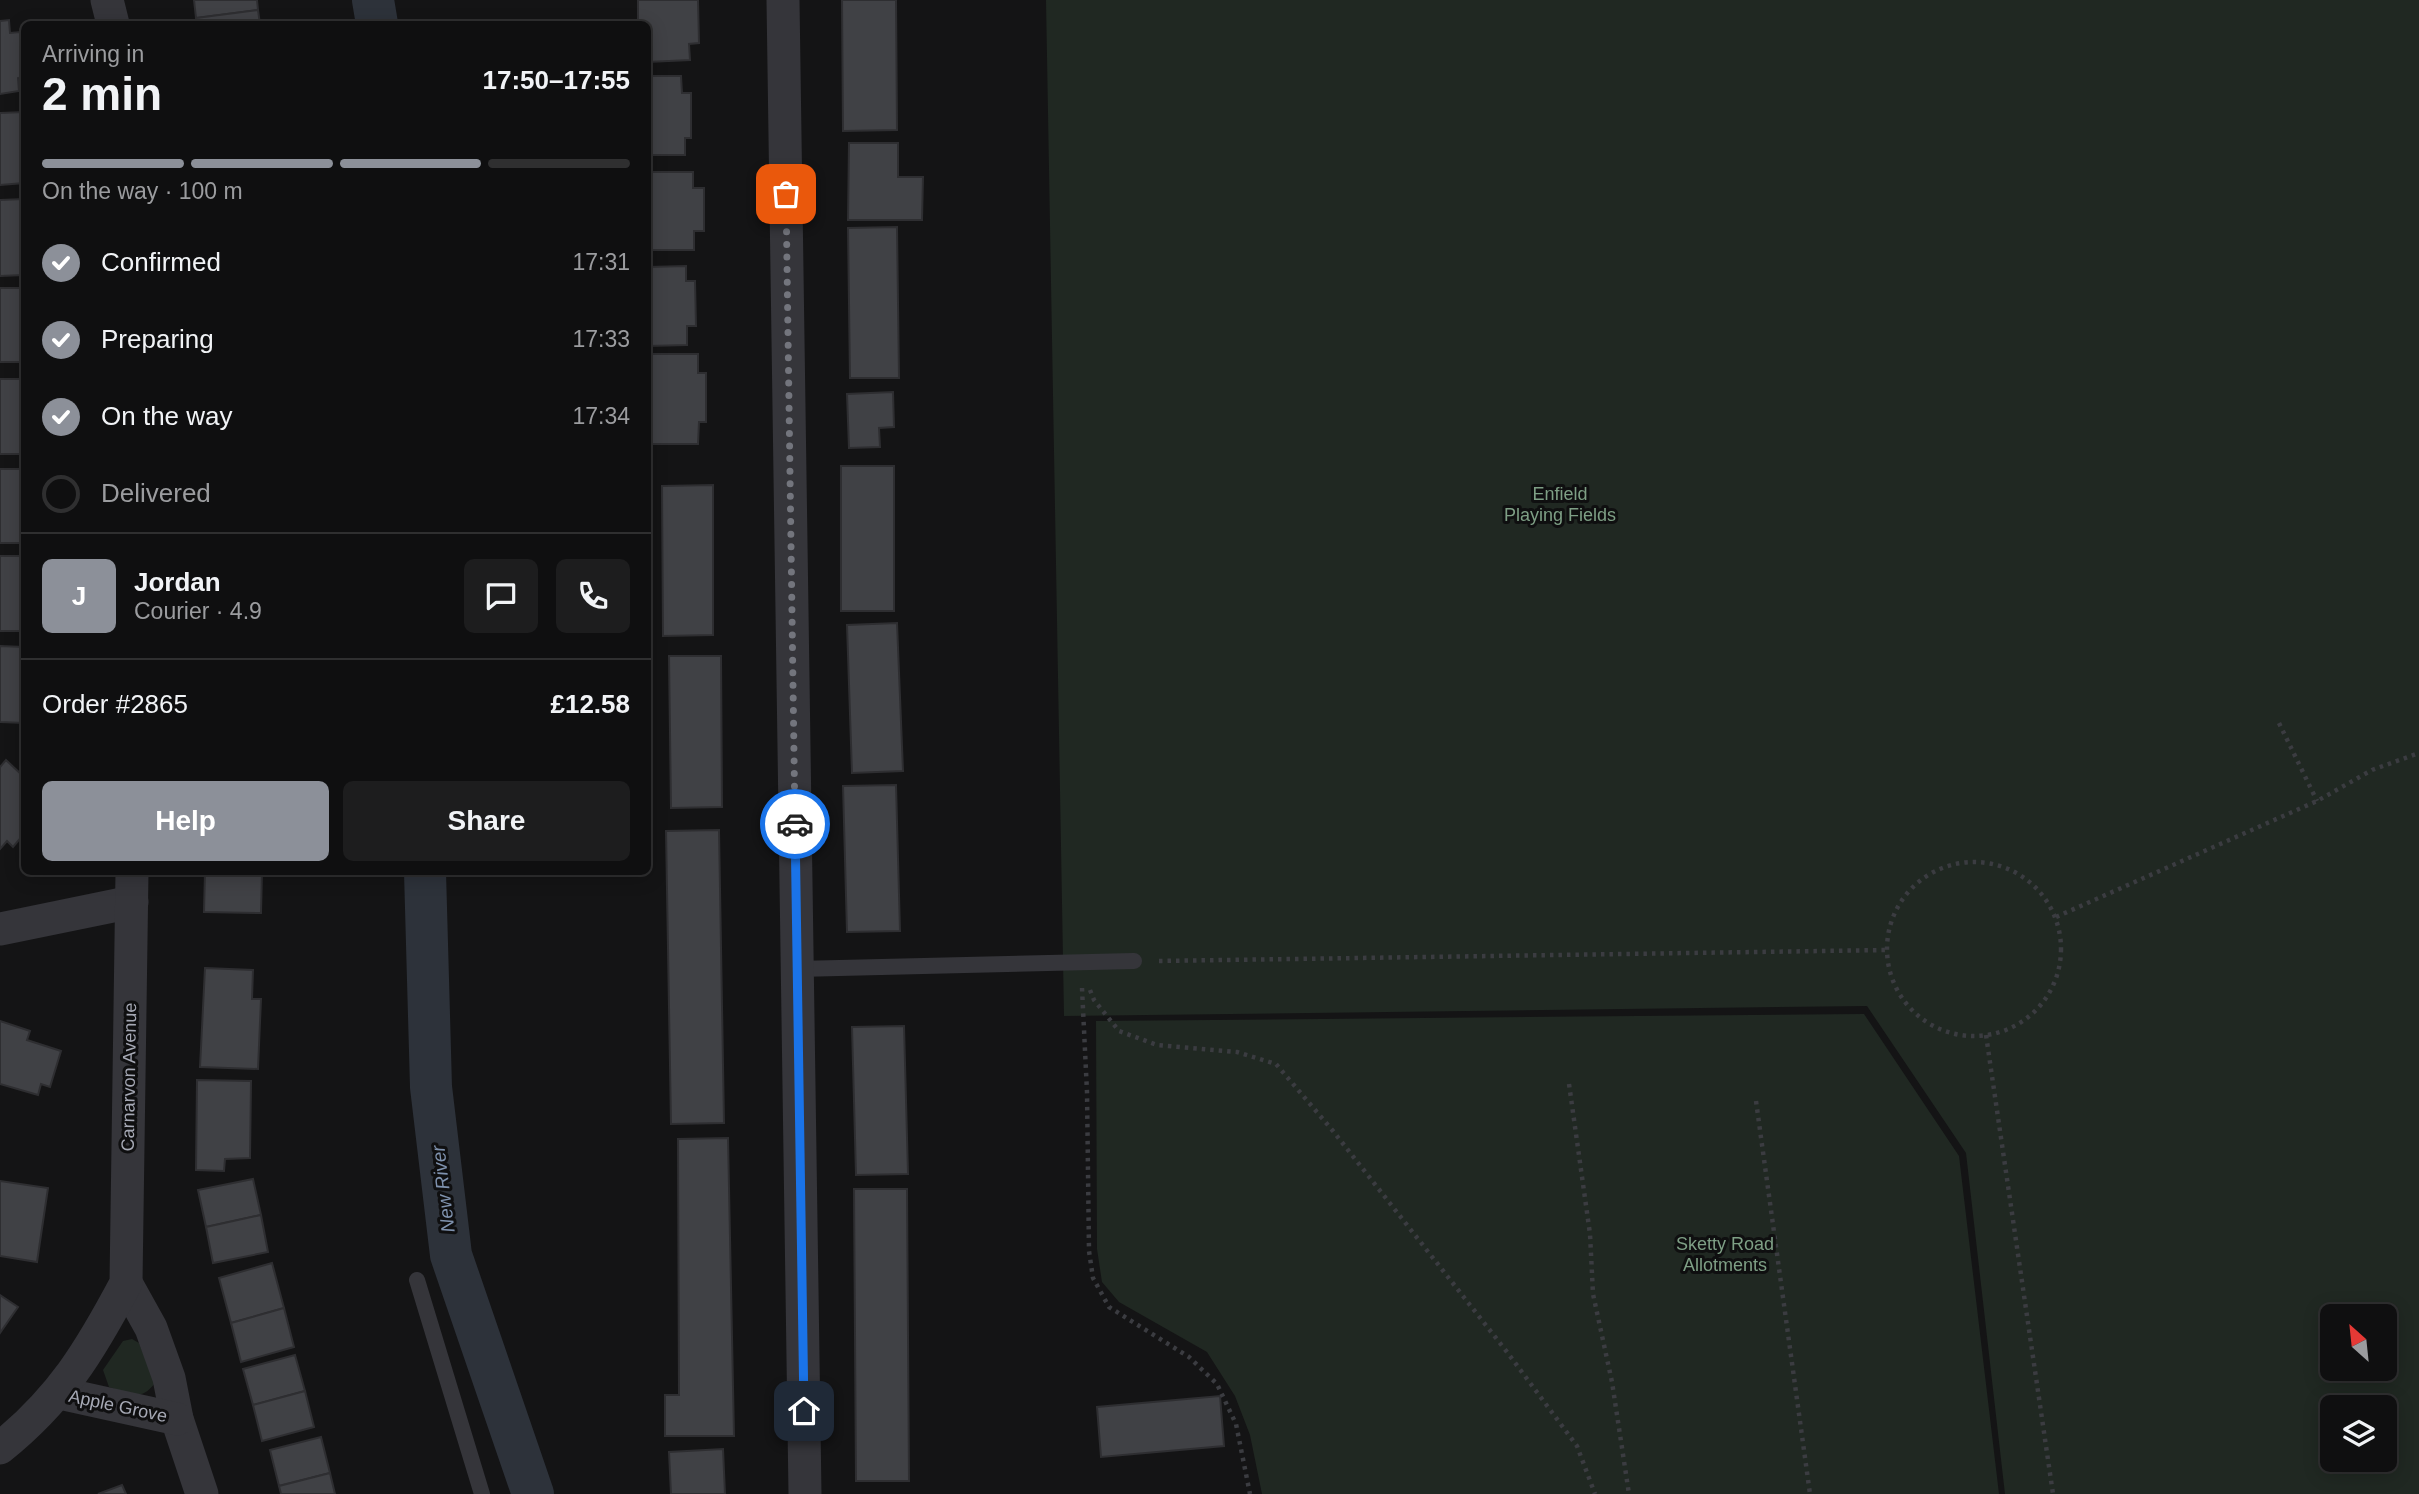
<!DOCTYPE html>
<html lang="en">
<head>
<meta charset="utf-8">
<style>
	body { margin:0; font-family:Helvetica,sans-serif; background:#1d1d1e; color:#f1f3f6; height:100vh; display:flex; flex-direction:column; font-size:26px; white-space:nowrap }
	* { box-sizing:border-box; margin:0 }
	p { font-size:23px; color:#9b9c9f }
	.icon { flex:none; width:38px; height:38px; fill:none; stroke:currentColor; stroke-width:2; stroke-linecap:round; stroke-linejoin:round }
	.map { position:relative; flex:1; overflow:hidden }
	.side { position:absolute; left:21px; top:21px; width:630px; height:854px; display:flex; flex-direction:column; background:#0f0f10; border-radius:10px; box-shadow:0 4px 18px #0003,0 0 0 2px #2f2f30 }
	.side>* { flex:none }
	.needle { width:46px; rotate:333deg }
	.buttons { position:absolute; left:2320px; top:1304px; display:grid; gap:14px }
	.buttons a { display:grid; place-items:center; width:77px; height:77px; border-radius:10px; background:#0f0f10; box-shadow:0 4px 18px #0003,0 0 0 2px #2f2f30; font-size:35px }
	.pin { position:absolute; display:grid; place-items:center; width:60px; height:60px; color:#fff; margin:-30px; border-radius:14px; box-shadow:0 4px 10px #0006 }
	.courier { position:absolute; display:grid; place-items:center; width:70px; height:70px; margin:-35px; border:5px solid #1a73e8; border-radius:50%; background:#fff; color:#222; box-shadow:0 2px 9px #0007 }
	.head em { font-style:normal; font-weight:700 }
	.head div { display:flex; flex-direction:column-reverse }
	.head { display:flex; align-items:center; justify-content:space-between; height:119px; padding:0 21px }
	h1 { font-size:46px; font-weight:700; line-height:52px }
	.bar { display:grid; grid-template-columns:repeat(4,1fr); gap:10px 7px; align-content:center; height:84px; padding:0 21px }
	.bar i { height:9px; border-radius:5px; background:#2f2f30 }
	.bar .current { background:#8c9099 }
	.bar p { grid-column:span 4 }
	.line { display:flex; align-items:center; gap:18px; padding:0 21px; border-top:2px solid #2f2f30 }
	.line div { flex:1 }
	.round { display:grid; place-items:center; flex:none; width:74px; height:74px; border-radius:10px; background:#1d1d1e }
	ol { padding:0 21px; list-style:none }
	li { display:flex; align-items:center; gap:21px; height:77px }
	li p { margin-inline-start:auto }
	li .icon { padding:7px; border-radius:50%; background:#8c9099; color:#fff; stroke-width:4 }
	li:last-child { color:#9b9c9f }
	li i { width:38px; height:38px; border:4px solid #2f2f30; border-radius:50% }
	.cta { display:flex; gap:14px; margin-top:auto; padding:14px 21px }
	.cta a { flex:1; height:80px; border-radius:10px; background:#8c9099; color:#fff; font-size:28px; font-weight:700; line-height:80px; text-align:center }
	.cta a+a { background:#1d1d1e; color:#f1f3f6 }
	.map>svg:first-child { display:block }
	.green { fill:#202822; fill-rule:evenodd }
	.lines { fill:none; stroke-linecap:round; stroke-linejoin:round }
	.canal { stroke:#2d323a; stroke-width:42 }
	.building { fill:#404145; stroke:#2e2e31; stroke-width:2 }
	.path { stroke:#3b3c41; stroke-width:4.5; stroke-dasharray:3.5 5; stroke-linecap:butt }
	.service { stroke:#35353a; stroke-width:16 }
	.minor { stroke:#35353a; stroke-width:33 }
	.done { stroke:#73757d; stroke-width:7; stroke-dasharray:0 12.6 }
	.route { stroke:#1a73e8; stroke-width:9 }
	.labels { text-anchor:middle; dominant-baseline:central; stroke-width:6; stroke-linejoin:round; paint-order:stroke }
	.park-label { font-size:18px; fill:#7e9f85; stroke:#0f0f10 }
	.street-label { font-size:18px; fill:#a6a9b5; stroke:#0f0f10 }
	.water-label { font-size:19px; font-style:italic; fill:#7f92ae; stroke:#0f0f10 }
</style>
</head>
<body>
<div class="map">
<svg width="2419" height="1494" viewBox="0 0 2419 1494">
	<rect width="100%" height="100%" fill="#141415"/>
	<g class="green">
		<path d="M1046,0H2419V1494H2005L1966,1153L1867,1006L1064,1016ZM2333,1316H2385V1368H2333ZM2333,1407H2385V1460H2333Z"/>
		<path d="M1864,1014L1959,1156L1999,1494H1262L1250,1435L1235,1396L1207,1352L1119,1302L1102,1282L1097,1249L1096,1021Z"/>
		<path d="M132,1339L139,1343L155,1383C140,1403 129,1393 109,1387L103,1370L123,1341Z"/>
	</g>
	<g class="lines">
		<g class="canal">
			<path d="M373,0L377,24"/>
			<path d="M425,872L431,1087L451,1255L533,1494"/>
		</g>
	</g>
	<g class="building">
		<path d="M194,0H257L258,10L196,18Z"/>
		<path d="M638,0H698L699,43L689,44L690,60L648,62V24H638Z"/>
		<path d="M842,0H896L897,130L843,131Z"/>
		<path d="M258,10L260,24H197L196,18Z"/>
		<path d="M9,20L10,33L20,32L24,77L18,78L19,91L0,94V21Z"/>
		<path d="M648,76H681L682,93H691V138H685V155H648Z"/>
		<path d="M24,112V183L0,185V113Z"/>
		<path d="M849,143H898V177H923L922,220H848Z"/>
		<path d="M648,172H693V188H704V231H694V250H648Z"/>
		<path d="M24,199V275L0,276V200Z"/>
		<path d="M897,227L899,378H850L848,228Z"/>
		<path d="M686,266V281H695L696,326H687V345L648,346V267Z"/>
		<rect x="0" y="288" width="24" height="74"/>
		<path d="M648,354H698V373H706V422H699L698,444H651L650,437H648Z"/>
		<rect x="0" y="379" width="24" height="75"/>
		<path d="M893,392L894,427L879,428L880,447L849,448L847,394Z"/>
		<rect x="841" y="466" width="53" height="145"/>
		<rect x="0" y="469" width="24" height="74"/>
		<path d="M713,485V635L663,636L662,486Z"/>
		<rect x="0" y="556" width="24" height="75"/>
		<path d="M897,623L903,771L852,773L847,625Z"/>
		<path d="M0,646L24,647V723L0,722Z"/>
		<path d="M669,656H721L722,807L671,808Z"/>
		<path d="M6,760L24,777V834L13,847L7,841L0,849V767Z"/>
		<path d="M896,785L900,931L847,932L843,786Z"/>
		<path d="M719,830L724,1123L671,1124L666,831Z"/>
		<path d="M205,872H262L261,913L204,912Z"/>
		<path d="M205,968L253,970L252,999H261L258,1069L200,1067Z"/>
		<path d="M0,1021L30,1031L27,1040L61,1051L50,1087L41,1084L38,1095L0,1084Z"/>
		<path d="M904,1026L908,1174L856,1175L852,1027Z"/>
		<path d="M197,1080L251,1081L250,1158L225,1159L224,1171L196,1170Z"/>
		<path d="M728,1138L734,1436H665V1395H679L678,1139Z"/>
		<path d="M253,1179L261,1215L206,1227L198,1190Z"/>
		<path d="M0,1181L48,1188L37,1262L0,1256Z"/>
		<path d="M854,1189H907L909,1481H856Z"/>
		<path d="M261,1215L268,1252L213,1263L206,1227Z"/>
		<path d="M272,1263L284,1308L231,1323L219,1278Z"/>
		<path d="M0,1295L18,1307L0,1333Z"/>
		<path d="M284,1308L294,1347L241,1362L231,1323Z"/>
		<path d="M295,1355L305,1391L253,1405L243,1369Z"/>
		<path d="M305,1391L314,1427L262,1441L253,1405Z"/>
		<path d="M1220,1396L1224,1446L1101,1457L1097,1407Z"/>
		<path d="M321,1437L330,1473L279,1486L270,1450Z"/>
		<path d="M723,1449L725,1494H671L669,1452Z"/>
		<path d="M330,1473L335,1494H281L279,1486Z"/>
		<path d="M122,1485L126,1494H98Z"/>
	</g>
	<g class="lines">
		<g class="path">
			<path d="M2279,723L2317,801"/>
			<circle cx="1974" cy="949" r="87"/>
			<path d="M2056,917L2317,801L2372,770L2419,753"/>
			<path d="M1159,961L1888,950"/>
			<path d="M1082,988L1087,1092L1089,1251L1093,1278L1109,1307L1189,1357L1217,1384L1236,1424L1250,1494"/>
			<path d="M1090,990L1094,1000L1119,1031L1157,1045L1237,1052L1276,1064L1333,1131L1507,1352L1577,1446L1595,1494"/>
			<path d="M1986,1035L2053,1494"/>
			<path d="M1569,1084L1590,1234L1593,1294L1612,1382L1629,1494"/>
			<path d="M1756,1101L1810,1494"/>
		</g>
		<g class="service">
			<path d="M797,969L1134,961"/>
			<path d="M417,1280L482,1494"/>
		</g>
		<g class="minor">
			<path d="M107,0L113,24"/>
			<path d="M783,0L805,1494"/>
			<path d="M0,929L132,902"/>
			<path d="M126,1283L151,1328L169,1378L177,1419L202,1494"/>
			<path d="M59,1393L177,1419"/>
			<path d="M0,1448C61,1399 90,1351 126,1283L132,872"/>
		</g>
	</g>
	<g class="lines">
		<path class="done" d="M786,194L795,824"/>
		<path class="route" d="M795,824L804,1411"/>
	</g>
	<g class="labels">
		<g class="park-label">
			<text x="1560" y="494">Enfield<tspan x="1560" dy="21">Playing Fields</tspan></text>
			<text x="1725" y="1244">Sketty Road<tspan x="1725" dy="21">Allotments</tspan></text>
		</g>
		<g class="street-label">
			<text transform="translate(129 1077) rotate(-89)">Carnarvon Avenue</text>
			<text transform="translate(118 1406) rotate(12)">Apple Grove</text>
		</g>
		<g class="water-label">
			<text transform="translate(443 1189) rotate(-97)">New River</text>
		</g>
	</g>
</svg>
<div class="buttons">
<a><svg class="needle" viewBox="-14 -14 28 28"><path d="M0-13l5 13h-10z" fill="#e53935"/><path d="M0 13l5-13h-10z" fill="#9b9c9f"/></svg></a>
<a><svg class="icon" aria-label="layers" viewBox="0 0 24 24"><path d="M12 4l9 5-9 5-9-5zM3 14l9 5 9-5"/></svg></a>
</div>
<div class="pin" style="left:786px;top:194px;background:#ea580c"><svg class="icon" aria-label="bag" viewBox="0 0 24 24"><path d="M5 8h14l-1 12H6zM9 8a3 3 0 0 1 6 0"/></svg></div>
<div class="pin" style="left:804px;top:1411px;background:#1f2937"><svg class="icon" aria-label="home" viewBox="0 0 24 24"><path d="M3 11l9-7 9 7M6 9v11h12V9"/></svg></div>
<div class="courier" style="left:795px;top:824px"><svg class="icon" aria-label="car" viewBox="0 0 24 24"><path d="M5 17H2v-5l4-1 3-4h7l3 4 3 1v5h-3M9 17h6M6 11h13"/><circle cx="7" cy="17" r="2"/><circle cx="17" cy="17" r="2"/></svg></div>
<section class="side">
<div class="head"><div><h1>2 min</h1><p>Arriving in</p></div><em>17:50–17:55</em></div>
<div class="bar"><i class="current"></i><i class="current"></i><i class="current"></i><i></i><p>On the way · 100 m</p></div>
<ol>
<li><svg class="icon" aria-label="check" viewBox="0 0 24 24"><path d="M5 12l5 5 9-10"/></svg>Confirmed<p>17:31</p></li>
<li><svg class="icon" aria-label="check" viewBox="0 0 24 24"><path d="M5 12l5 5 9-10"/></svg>Preparing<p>17:33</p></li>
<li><svg class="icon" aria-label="check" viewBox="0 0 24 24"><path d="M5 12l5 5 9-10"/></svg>On the way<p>17:34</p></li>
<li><i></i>Delivered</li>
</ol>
<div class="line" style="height:126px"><b class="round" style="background:#8c9099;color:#fff">J</b><div><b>Jordan</b><p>Courier · 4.9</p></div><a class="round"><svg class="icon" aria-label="chat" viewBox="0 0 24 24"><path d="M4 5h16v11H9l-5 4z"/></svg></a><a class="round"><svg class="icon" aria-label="phone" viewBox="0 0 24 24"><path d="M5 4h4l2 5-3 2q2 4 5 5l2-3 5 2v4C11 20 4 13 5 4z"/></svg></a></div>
<div class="line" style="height:91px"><div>Order #2865</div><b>£12.58</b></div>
<div class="cta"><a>Help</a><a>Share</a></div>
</section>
</div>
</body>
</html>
